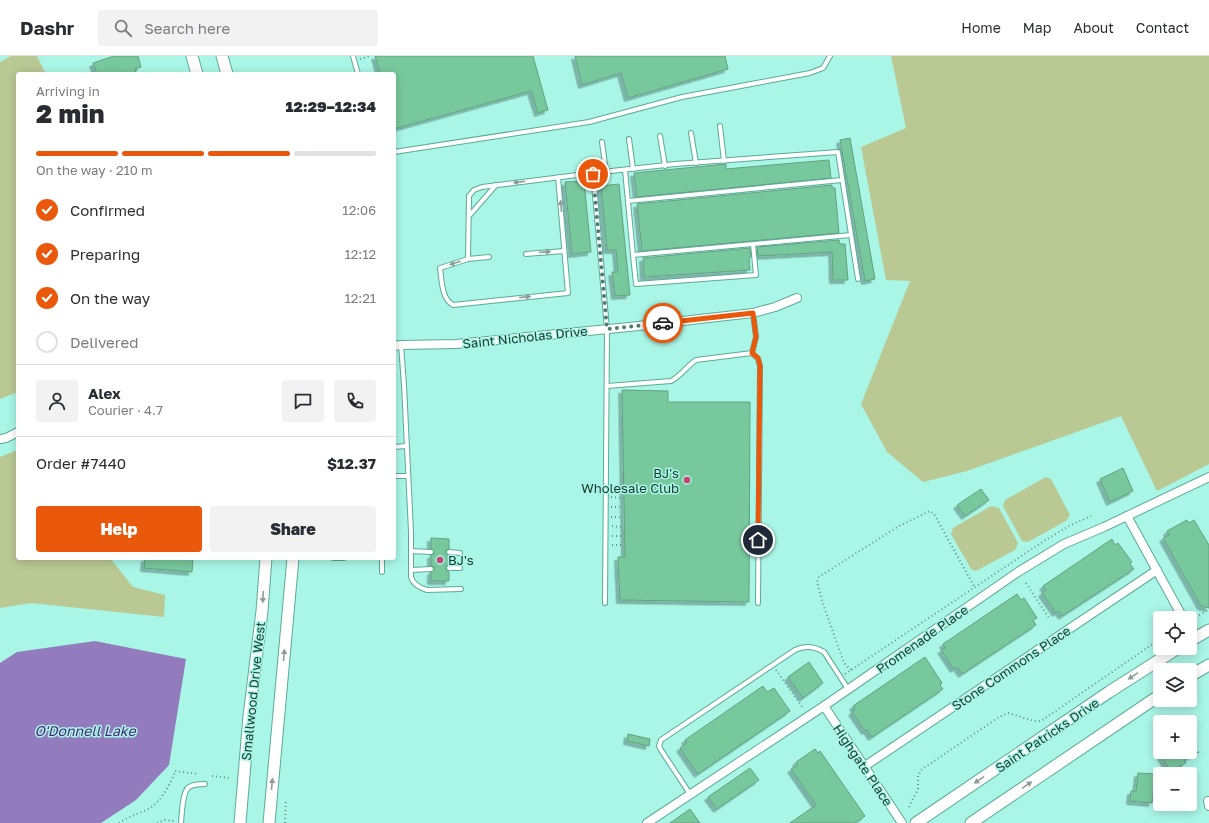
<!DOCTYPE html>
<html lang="en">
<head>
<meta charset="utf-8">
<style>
	body { margin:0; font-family:"Golos Text",sans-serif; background:#f2f2f3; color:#2b2b33; height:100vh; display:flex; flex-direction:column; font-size:15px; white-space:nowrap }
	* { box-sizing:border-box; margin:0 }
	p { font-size:13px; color:#7c7c81 }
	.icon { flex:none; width:22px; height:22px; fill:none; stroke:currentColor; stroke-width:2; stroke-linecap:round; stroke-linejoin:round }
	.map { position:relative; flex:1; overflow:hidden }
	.panel { position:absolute; left:16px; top:16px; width:380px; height:488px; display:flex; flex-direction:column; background:#fff; border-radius:4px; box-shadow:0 2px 10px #0003 }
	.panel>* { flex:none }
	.controls { position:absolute; left:1153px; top:555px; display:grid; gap:8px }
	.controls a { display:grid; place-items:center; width:44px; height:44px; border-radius:4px; background:#fff; box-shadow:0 2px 10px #0003; font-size:20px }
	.pin { position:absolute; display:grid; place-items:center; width:34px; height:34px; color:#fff; margin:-17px; border:2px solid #fff; border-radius:50%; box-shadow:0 1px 4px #0007 }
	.courier { position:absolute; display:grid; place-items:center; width:40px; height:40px; margin:-20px; border:3px solid #ea580c; border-radius:50%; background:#fff; color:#222; box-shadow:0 1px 5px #0007 }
	.headline em { font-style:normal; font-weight:800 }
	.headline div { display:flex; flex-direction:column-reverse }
	.headline { display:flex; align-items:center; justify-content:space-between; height:68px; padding:0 20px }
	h1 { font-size:26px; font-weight:800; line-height:30px }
	.bar { display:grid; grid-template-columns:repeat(4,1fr); gap:6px 4px; align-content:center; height:48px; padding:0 20px }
	.bar i { height:5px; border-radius:3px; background:#e1e1e2 }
	.bar .active { background:#ea580c }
	.bar p { grid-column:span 4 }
	.line { display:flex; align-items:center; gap:10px; padding:0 20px; border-top:1px solid #e1e1e2 }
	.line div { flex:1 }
	.round { display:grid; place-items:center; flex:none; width:42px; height:42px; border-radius:4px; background:#f2f2f3 }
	ol { padding:0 20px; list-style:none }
	li { display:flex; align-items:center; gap:12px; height:44px }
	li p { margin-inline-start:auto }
	li .icon { padding:4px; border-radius:50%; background:#ea580c; color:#fff; stroke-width:4 }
	li:last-child { color:#7c7c81 }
	li i { width:22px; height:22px; border:2px solid #e1e1e2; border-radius:50% }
	.primary-button { display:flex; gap:8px; margin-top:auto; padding:8px 20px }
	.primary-button a { flex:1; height:46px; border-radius:4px; background:#ea580c; color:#fff; font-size:16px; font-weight:800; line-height:46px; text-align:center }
	.primary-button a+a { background:#f2f2f3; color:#2b2b33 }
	header { display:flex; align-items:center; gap:24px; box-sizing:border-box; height:56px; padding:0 20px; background:#fff; border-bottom:1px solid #e1e1e2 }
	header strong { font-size:19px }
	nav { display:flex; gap:22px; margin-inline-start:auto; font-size:14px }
	.search { width:280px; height:36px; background:#f2f2f3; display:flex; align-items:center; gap:10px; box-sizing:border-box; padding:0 14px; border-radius:4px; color:#7c7c81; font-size:15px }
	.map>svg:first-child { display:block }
	.green { fill:#bac893 }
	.water { fill:#937cbe }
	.building { fill:#78c89e; stroke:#64a080; filter:url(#shadow) }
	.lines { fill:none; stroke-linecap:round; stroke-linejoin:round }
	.lane-casing { stroke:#5da99a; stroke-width:6 }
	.street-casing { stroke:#5da99a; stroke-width:10 }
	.secondary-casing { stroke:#5da99a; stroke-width:13 }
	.path { stroke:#5f958b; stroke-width:2; stroke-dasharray:1 3; stroke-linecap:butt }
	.lane { stroke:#fff; stroke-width:4 }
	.street { stroke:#fff; stroke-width:8 }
	.secondary { stroke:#fff; stroke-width:11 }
	.oneway { fill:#8c9c99 }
	.done { stroke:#4b7b72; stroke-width:4; stroke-dasharray:0 7.2 }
	.route { stroke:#ea580c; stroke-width:5 }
	.poi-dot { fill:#ca4077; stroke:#a9f6e6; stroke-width:1.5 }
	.labels { text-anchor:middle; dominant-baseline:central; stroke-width:3; stroke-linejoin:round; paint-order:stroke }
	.street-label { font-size:13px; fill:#193933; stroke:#a9f6e6 }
	.poi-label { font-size:13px; fill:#193933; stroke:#a9f6e6; text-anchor:end }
	.water-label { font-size:14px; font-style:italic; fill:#492776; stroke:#a9f6e6 }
</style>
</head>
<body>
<header>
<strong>Dashr</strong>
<div class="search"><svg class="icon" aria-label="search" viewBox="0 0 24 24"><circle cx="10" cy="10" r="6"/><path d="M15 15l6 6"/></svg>Search here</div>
<nav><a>Home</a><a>Map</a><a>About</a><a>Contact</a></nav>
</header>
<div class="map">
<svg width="1209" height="767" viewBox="0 0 1209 767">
	<defs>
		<filter id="shadow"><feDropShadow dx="-3.5" dy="3.5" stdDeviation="0" flood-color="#0004"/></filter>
	</defs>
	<rect width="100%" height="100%" fill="#a9f6e6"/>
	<g class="green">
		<path d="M11,0H37L46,18H18V336L0,343V6Z"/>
		<path d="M891,0H1209V408L1157,435L1121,360L967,415L923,426L887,396L861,348L910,225L886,224L861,91L906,72Z"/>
		<path d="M18,394V502H110L133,531L165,539L164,561L31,547L0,552V401Z"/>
		<path d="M1046,421L1051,423L1070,459L1066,465L1028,486L1022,485L1003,450L1005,444Z"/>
		<path d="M991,450L999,452L1018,487L1015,494L976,515L971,513L951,478L953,472Z"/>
	</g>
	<path class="water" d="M95,585L186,603L169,709L136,744L101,767H0V607L17,596Z"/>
	<g class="building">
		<path d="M114,0H138L141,11L135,13L136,18H122L121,16L115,18H97L93,7Z"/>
		<path d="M375,0H533L548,54L538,57L531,35L394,73V18H380Z"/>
		<path d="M575,0H725L728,13L628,42L621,17L582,29Z"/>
		<path d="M850,82L875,223L865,225L840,84Z"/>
		<path d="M829,104L831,122L637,141L634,117L726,108V113Z"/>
		<path d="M584,125L591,196L572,198L565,126Z"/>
		<path d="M619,128L630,239L615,240L612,216H618L616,194H607L601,130Z"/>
		<path d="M832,129V132H835L839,177L642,195L637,148Z"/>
		<path d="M839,184L840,188H845L848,224H833L832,196L758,200L757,191Z"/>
		<path d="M750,192L751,201H749L750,214L644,221L643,202Z"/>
		<path d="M622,334L668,335V346H750L749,546L620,544L618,501H625Z"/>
		<path d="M1123,412L1133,435L1110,446L1100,423Z"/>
		<path d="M981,433L989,444L965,460L957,449Z"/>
		<path d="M1187,464L1189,467L1194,464L1209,489V552L1201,550L1163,482L1169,479L1167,475Z"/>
		<path d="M431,482L449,483V493L446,494V496L447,499L449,500V508L447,509L446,512V514L449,516V525H431V516L434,513V511L431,510V499L434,498V496L431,493Z"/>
		<path d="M1112,483L1115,489L1118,487L1132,506L1130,508L1134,513L1062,560L1059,555L1056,557L1042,537L1046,534L1043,530Z"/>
		<path d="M145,502H193L192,516L144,512Z"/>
		<path d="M1017,538L1021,544L1024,542L1037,562L1033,564L1036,569L962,618L957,611L954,613L941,594L945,592L943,588Z"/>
		<path d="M925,601L942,627L940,629L943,633L872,681L867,674L865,675L852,656L855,653L853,650Z"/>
		<path d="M809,606L823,627L803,642L788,621Z"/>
		<path d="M763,630L767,636L774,632L790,655L698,718L680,692L687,687L685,684Z"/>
		<path d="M628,678L650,683L649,690L627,685Z"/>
		<path d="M815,693L818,697L820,695L865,760L855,767H790L816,749L791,713L798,709L796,706Z"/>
		<path d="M1168,696H1199L1184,704L1186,707L1170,715L1161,700Z"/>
		<path d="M750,712L759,724L717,753L708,741Z"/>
		<path d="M1138,717L1155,718L1152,747L1130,745L1131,735H1136Z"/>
		<path d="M690,753L700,767H670Z"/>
	</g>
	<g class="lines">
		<g class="lane-casing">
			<g id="lane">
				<path d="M353,0L358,18"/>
				<path d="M720,70L724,105"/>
				<path d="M691,77L696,107"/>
				<path d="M660,80L665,110"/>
				<path d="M629,83L633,113"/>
				<path d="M602,86L606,116"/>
				<path d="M394,96L589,66L682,41L810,17L823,12L830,0"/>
				<path d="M625,114L633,199"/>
				<path d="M558,121L568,237L453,249C441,242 442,224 440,212L468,203L469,140L474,134L482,131L593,117"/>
				<path d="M628,145L842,124"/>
				<path d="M469,160L496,129"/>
				<path d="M753,188L756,219L636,228L633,199L851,179"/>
				<path d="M526,198L564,195"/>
				<path d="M468,203L489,201"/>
				<path d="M401,289L404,329L411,476V521C413,528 420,532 427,534L461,533"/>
				<path d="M752,297L756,281L753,257"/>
				<path d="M607,330L671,325C681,320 687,310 696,304L752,297L758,303L760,310L758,547"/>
				<path d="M394,391L406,390"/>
				<path d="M394,420H408"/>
				<path d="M411,495L431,496"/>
				<path d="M449,496L460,497"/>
				<path d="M333,502H344"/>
				<path d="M449,512H460"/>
				<path d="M411,514L431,513"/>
				<path d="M382,516V502"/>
				<path d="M605,547L607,273L593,117L675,108L838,96L858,223"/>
				<path d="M690,738L661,694L659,690L661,684L795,594C805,589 814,590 824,596L848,633"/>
				<path d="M181,767C182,758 182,736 189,731C194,728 200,728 205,728"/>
			</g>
		</g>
		<g class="street-casing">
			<g id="street">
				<path d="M394,290L401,289L456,288L629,271L753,257L775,251L797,242"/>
				<path d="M0,383L6,382L18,376"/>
				<path d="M1127,460L1183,562"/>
				<path d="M1190,575L1194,582"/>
				<path d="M824,650L902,767"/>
				<path d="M865,710L1157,514"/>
				<path d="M1208,745L1209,750"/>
				<path d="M647,767L824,650L1018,516L1064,488L1104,471L1209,421"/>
			</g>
		</g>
		<g class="secondary-casing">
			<g id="secondary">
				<path d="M192,0L197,18"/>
				<path d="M222,0L227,18"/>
				<path d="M1190,585L1209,574"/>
				<path d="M1190,620L1209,609"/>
				<path d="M240,767L249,660L262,555L266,502"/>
				<path d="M269,767L293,502"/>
				<path d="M916,767L1109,636L1178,592"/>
				<path d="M971,767L1160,639"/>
			</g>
		</g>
		<g class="path">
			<path d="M360,3L370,0"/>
			<path d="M611,441L622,442"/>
			<path d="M611,451H622"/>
			<path d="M611,461H622"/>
			<path d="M612,470L622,471"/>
			<path d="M612,480H622"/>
			<path d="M612,489H622"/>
			<path d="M1026,527L1049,562"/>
			<path d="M1199,559L1209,554"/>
			<path d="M776,614L803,652"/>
			<path d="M851,614L844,607L823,548L817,526L819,521L825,517L899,470L930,455L934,458L975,532"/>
			<path d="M845,618L1044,485L1069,470L1091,460"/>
			<path d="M212,720L230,722"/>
			<path d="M909,751L918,733V720L921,714L999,661L1008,657L1034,665H1041L1160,583"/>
			<path d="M119,767C127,761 138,758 148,753C160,747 171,728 175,715L199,718"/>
			<path d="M157,767L165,764L174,765"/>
			<path d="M285,767L286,743"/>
		</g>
		<use href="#lane" class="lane"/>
		<use href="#street" class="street"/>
		<use href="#secondary" class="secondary"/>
	</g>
	<defs><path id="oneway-solid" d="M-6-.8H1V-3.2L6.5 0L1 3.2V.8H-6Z"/></defs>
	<g class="oneway">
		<use href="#oneway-solid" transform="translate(519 126) rotate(173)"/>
		<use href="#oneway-solid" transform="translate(561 150) rotate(-95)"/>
		<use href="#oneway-solid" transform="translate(545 196) rotate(-5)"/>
		<use href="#oneway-solid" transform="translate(455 207) rotate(163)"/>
		<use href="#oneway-solid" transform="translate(525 241) rotate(-6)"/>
		<use href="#oneway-solid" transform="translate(263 541) rotate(94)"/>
		<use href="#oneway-solid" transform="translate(284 599) rotate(-85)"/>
		<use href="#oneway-solid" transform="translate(1133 620) rotate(146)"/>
		<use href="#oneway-solid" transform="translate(979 724) rotate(146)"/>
		<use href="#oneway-solid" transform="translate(272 728) rotate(-85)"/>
		<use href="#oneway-solid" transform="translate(1027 729) rotate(-34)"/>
	</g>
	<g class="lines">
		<path class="done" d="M593,118L607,273L663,267"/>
		<path class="route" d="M663,267L753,257L756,281L752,297L758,302L760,310L758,484"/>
	</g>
	<g class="poi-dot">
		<circle cx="687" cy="424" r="4"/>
		<circle cx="440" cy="504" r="4"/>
	</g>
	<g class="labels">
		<g class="street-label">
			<text transform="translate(525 281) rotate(-6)">Saint Nicholas Drive</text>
			<text transform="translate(922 583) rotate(-35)">Promenade Place</text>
			<text transform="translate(1011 612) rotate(-34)">Stone Commons Place</text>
			<text transform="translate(253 635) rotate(-84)">Smallwood Drive West</text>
			<text transform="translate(1047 679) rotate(-34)">Saint Patricks Drive</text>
			<text transform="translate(863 709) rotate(56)">Highgate Place</text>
		</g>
		<g class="poi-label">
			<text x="679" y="417">BJ's<tspan x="679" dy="15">Wholesale Club</tspan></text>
			<text x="448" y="504" text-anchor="start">BJ's</text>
		</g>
		<g class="water-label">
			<text x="85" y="674">O'Donnell Lake</text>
		</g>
	</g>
</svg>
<div class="controls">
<a><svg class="icon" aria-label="locate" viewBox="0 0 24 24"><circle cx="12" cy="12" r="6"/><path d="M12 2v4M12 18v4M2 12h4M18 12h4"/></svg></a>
<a><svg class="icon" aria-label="layers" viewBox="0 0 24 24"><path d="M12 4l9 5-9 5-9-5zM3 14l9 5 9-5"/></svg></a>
<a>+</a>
<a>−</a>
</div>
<div class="pin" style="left:593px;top:118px;background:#ea580c"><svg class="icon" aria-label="bag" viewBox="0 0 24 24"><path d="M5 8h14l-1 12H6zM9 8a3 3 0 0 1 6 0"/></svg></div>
<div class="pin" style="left:758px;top:484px;background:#1f2937"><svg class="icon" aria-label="home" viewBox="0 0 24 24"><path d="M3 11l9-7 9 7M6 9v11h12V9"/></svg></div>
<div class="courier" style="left:663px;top:267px"><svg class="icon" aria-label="car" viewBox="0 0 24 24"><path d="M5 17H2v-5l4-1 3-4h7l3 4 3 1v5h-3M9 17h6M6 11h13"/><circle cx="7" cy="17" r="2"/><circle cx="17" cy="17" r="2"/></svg></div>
<section class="panel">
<div class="headline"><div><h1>2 min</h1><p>Arriving in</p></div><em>12:29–12:34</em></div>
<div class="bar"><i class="active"></i><i class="active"></i><i class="active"></i><i></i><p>On the way · 210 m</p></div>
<ol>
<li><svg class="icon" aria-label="check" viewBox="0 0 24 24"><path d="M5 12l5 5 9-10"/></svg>Confirmed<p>12:06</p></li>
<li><svg class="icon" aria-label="check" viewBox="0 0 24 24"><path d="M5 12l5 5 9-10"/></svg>Preparing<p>12:12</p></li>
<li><svg class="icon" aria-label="check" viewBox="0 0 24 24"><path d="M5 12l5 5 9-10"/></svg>On the way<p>12:21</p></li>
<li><i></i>Delivered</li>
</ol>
<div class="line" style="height:72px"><a class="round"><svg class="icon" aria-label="person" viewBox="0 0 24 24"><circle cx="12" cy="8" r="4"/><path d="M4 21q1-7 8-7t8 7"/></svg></a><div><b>Alex</b><p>Courier · 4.7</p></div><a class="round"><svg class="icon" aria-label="chat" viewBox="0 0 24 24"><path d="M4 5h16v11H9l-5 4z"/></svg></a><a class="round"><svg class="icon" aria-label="phone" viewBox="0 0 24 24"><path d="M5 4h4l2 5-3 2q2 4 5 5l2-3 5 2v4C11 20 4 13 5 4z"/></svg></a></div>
<div class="line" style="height:52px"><div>Order #7440</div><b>$12.37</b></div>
<div class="primary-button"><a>Help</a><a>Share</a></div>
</section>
</div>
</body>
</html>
